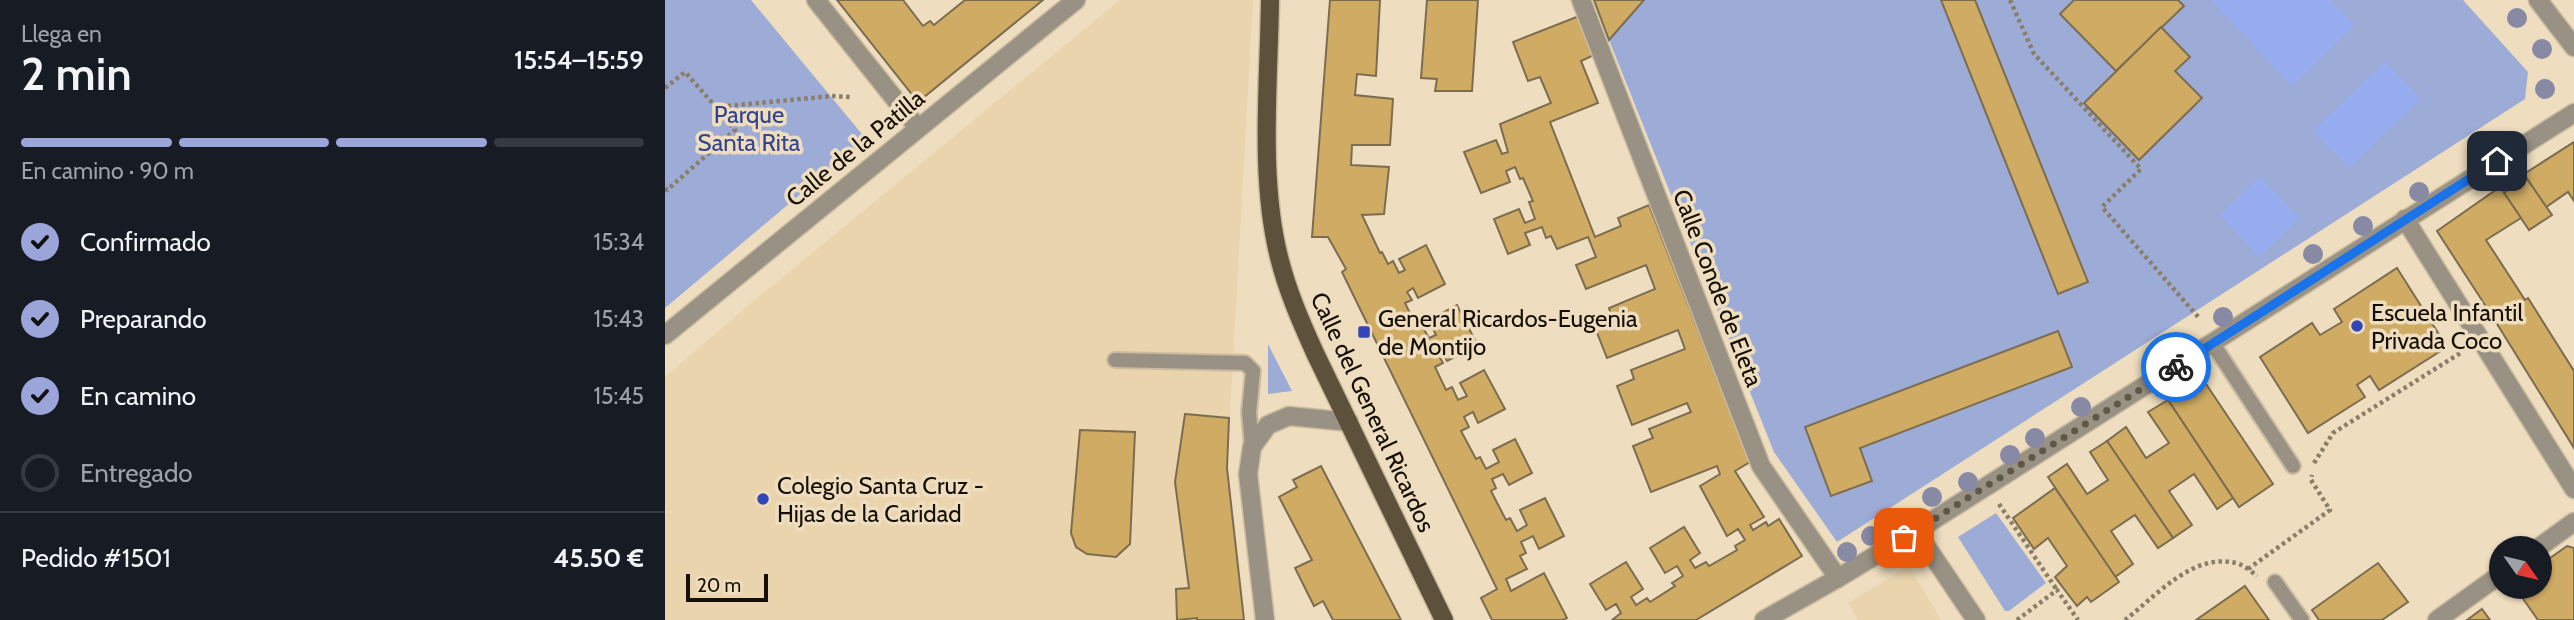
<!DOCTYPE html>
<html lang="es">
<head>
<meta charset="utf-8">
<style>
	body { margin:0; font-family:Cabin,sans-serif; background:#242831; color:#f1f3f6; height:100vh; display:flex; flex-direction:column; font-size:26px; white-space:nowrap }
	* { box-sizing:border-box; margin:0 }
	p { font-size:23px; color:#9ea1a6 }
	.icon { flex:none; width:38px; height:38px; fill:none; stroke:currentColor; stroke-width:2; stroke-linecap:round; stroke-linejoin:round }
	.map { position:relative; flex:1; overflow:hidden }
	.drawer { display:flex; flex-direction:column; background:#171b24; width:665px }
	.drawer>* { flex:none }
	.needle { width:46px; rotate:124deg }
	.buttons { position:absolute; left:1824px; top:536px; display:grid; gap:14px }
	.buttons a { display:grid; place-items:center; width:63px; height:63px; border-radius:50%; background:#171b24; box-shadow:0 2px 5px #0004; font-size:35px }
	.scale { position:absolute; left:21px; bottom:18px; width:82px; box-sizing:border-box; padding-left:7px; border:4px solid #150f05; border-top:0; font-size:19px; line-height:24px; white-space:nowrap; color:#150f05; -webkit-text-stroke:5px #eeddbe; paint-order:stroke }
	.pin { position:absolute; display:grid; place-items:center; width:60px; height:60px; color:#fff; margin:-30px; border-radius:14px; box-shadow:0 4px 10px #0006 }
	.courier { position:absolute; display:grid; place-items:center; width:70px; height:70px; margin:-35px; border:5px solid #1a73e8; border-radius:50%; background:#fff; color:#222; box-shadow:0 2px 9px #0007 }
	.overview em { font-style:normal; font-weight:600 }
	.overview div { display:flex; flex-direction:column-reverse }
	.overview { display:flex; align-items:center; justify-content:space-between; height:119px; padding:0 21px }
	h1 { font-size:46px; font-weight:600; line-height:52px }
	.bar { display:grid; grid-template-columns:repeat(4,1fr); gap:10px 7px; align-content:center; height:84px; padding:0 21px }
	.bar i { height:9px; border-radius:5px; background:#363941 }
	.bar .current { background:#9ca5da }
	.bar p { grid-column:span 4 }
	.line { display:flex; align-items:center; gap:18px; padding:0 21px; border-top:2px solid #363941 }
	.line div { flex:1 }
	ol { padding:0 21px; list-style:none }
	li { display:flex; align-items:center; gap:21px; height:77px }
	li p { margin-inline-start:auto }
	li .icon { padding:7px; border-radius:50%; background:#9ca5da; color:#111; stroke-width:4 }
	li:last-child { color:#9ea1a6 }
	li i { width:38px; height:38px; border:4px solid #363941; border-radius:50% }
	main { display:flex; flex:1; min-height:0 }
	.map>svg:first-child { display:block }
	.built { fill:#e9d4ae }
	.green { fill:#9dacd7 }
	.water { fill:#98adf0 }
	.building { fill:#cfab64; stroke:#7c6d51; stroke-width:2 }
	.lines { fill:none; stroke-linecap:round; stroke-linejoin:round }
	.service-casing { stroke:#cbbca0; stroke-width:18 }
	.pedestrian-casing { stroke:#cbbca0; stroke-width:21 }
	.minor-casing { stroke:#cbbca0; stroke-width:21 }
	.tertiary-casing { stroke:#cbbca0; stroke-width:21 }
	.primary-casing { stroke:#cbbca0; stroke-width:21 }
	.path { stroke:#8a7e69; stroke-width:4.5; stroke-dasharray:3.5 3.5; stroke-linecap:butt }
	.service { stroke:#989184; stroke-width:14 }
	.pedestrian { stroke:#989184; stroke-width:18 }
	.minor { stroke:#989184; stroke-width:18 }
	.tertiary { stroke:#989184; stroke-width:18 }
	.primary { stroke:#5d513b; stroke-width:18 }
	.tree { fill:#8789a5 }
	.done { stroke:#615746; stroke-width:7; stroke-dasharray:0 12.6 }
	.route { stroke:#1a73e8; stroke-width:9 }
	.poi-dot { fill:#3346b8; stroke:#eeddbe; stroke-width:2.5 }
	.labels { text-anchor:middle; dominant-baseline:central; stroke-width:7; stroke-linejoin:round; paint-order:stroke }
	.park-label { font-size:24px; fill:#324491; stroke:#eeddbe }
	.street-label { font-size:24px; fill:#150f05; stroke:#eeddbe }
	.poi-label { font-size:24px; fill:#150f05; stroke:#eeddbe; text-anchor:start }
</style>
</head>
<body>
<main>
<section class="drawer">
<div class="overview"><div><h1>2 min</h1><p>Llega en</p></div><em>15:54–15:59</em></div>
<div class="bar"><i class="current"></i><i class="current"></i><i class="current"></i><i></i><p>En camino · 90 m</p></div>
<ol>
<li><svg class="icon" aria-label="check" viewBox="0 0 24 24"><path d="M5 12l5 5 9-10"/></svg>Confirmado<p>15:34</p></li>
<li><svg class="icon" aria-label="check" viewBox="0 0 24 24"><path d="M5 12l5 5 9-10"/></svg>Preparando<p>15:43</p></li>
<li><svg class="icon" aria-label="check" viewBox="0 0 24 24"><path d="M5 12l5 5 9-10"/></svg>En camino<p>15:45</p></li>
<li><i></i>Entregado</li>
</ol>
<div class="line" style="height:91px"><div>Pedido #1501</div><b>45.50 €</b></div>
</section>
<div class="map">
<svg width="1909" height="620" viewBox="0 0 1909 620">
	<rect width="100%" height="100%" fill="#eeddbe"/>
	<g class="built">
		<path d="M455,0H588L562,468L579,620H0V377L85,304Z"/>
		<path d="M1244,566L1276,620H1193L1183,603Z"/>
	</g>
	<g class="green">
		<path d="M0,0H86L201,139L0,308Z"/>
		<path d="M979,0H1798L1863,72L1860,99L1172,542L1109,452L944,40Z"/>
		<path d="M603,344L627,391L603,394Z"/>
		<path d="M1331,513L1381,583L1344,611H1340L1293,537Z"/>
	</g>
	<g class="water">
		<path d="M1546,0H1665L1689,26L1627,86Z"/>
		<path d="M1720,62L1756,99L1684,168L1648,131Z"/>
		<path d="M1595,177L1634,218L1594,257L1555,215Z"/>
	</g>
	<g class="building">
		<path d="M172,0H238L258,26L265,21L269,25L300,0H378L253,102Z"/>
		<path d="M665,0H715L711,76L692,74L690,95L728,99L725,145H687L686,165L724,167L719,214L697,215L715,253L717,252L723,264L728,261L734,273L740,270L734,259L761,245L780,284L753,298L748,288L742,292L747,300L740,303L752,328L757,326L764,338L771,335L764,320L792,305L813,346L782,361L777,352L773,354L778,363L770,367L781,390L787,387L793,400L802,396L795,383L819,370L840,409L813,423L808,412L799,417L804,427L796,431L811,459L815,457L821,469L834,462L828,450L850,439L867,473L844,485L838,474L827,479L831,488L826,491L841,520L845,518L852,531L862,525L855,510L880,498L899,536L874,549L868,536L856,542L861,553L855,556L862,569L841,579L846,591L879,573L902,618L898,620H827L816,598L832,589L677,272L681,269L663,237H647Z"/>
		<path d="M762,0H813L807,91H770L772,79L756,78Z"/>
		<path d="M929,0H979L944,40Z"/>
		<path d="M1276,0H1310L1423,282L1393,294Z"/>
		<path d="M1409,0H1513L1519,6L1451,71L1395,14Z"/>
		<path d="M914,16L929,55L916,61L933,103L885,122L930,237L956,226L953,218L984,205L1085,462L1070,471L1099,517L1085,525L1088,530L1101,522L1103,526L1114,519L1137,556L1031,620H947L956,613L951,604L941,610L925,584L961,562L978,589L966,597L971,605L982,598L985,602L1010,586L1007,583L1018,576L1012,566L1000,573L985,548L1019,527L1035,553L1025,560L1030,568L1041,562L1044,566L1072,550L1070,546L1080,540L1073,529L1062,536L1035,486L1055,474L1052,466L986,492L968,446L988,438L984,429L1026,412L1022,403L967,425L952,386L969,379L966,370L1020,349L1013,330L942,358L929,325L947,318L944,308L990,289L981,265L921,289L911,265L931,257L923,237L892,249L886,236L881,238L877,227L860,233L865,245L843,254L829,219L854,209L860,223L870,219L864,202L868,201L858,178L855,179L850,167L841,171L845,182L816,193L799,152L831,140L837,154L843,152L835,124L886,103L875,77L863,81L848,42Z"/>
		<path d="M1496,27L1525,57L1510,71L1537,98L1474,160L1419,103Z"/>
		<path d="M1909,142V201L1903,192L1881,207L1859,174Z"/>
		<path d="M1860,176L1887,215L1864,230L1839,193Z"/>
		<path d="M1835,187L1856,218L1821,240L1860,300L1829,319L1772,231Z"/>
		<path d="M1732,268L1782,347L1714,390L1705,376L1692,385L1700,397L1643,433L1595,357L1647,323L1655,335L1677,322L1669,309Z"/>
		<path d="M1863,298L1909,371V448L1829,319Z"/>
		<path d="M1393,331L1407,367L1195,448L1207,481L1166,496L1140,427Z"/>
		<path d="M1537,378L1608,484L1574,507L1503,400Z"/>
		<path d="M1503,400L1568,498L1552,509L1529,474L1504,491L1527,525L1508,538L1442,441L1461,427L1481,458L1504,443L1483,412Z"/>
		<path d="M520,414L564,418L562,468L579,620H532V618L512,620L511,589L524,588L510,482Z"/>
		<path d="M415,430L470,432L465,544L451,557L422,554L411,547L406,533Z"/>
		<path d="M1442,441L1508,538L1493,548L1470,515L1446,531L1468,564L1450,577L1383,477L1402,464L1422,494L1443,480L1425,452Z"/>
		<path d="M656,466L736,620H668L658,601L649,606L630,568L647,560L614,497L632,487L628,480Z"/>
		<path d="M1390,488L1454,582L1426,602L1422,597L1412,606L1390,577L1402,566L1383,538L1369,549L1348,518Z"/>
		<path d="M1902,546L1909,548V620H1873L1849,586H1874V566Z"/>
		<path d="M1713,563L1743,602L1717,620H1654L1647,610Z"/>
		<path d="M1580,586L1604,620H1531Z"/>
		<path d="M1817,609L1825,620H1802Z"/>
	</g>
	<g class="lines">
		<g class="service-casing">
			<g id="service">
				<path d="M1548,344L1628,466"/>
				<path d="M450,360L580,363L588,371L584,412L587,447"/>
				<path d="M1610,582L1637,620"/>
			</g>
		</g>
		<g class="pedestrian-casing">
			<path id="pedestrian" d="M916,0L1096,466L1173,578"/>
		</g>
		<g class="minor-casing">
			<g id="minor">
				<path d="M151,0L253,128"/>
				<path d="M1740,219L1909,489"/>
				<path d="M0,335L411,0"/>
				<path d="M1251,531L1311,620"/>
				<path d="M1873,548L1909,522"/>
				<path d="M600,620L583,474L587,447L603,425L624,416L684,422"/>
				<path d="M1099,620L1173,578L1251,531L1909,113"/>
				<path d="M1772,620L1836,574"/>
			</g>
		</g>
		<g class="tertiary-casing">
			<path id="tertiary" d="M1873,0L1909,47"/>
		</g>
		<g class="primary-casing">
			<path id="primary" d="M605,0C604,82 594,178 614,257C622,290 636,322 650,353L779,620"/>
		</g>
		<g class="path">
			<path d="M1345,0L1369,54L1476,169L1437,207L1535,319"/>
			<path d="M0,88L20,72L51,107L167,96L185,97"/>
			<path d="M0,188L2,190L70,130L51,107"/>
			<path d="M1649,463L1668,433L1797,352"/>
			<path d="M1334,504L1392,590"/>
			<path d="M1583,569L1665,510L1646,480L1647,475"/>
			<path d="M1352,620L1392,590L1413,620"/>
			<path d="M1460,620C1491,596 1530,550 1574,564C1580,566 1587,572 1592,576"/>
		</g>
		<use href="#service" class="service"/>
		<use href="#pedestrian" class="pedestrian"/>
		<use href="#minor" class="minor"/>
		<use href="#tertiary" class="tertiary"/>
		<use href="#primary" class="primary"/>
	</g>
	<g class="tree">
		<circle cx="1852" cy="18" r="10"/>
		<circle cx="1877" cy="49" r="10"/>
		<circle cx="1880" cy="89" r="10"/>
		<circle cx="1754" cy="192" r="10"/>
		<circle cx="1698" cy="226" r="10"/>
		<circle cx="1648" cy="254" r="10"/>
		<circle cx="1558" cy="317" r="10"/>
		<circle cx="1517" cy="346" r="10"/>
		<circle cx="1416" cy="407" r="10"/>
		<circle cx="1370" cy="438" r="10"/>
		<circle cx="1345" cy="455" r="10"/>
		<circle cx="1303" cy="482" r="10"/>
		<circle cx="1267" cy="497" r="10"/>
		<circle cx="1206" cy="536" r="10"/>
		<circle cx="1182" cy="552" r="10"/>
	</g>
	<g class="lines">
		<path class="done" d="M1239,538L1511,367"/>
		<path class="route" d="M1511,367L1832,161"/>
	</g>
	<g class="poi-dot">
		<circle cx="1692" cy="326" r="7"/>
		<rect x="692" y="325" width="14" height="14" rx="3.5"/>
		<circle cx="98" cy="499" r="7"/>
	</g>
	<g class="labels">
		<g class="park-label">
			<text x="84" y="114">Parque<tspan x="84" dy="28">Santa Rita</tspan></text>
		</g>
		<g class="street-label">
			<text transform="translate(190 148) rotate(-39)">Calle de la Patilla</text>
			<text transform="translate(1053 288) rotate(69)">Calle Conde de Eleta</text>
			<text transform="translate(708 412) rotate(65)">Calle del General Ricardos</text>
		</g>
		<g class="poi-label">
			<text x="1706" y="312">Escuela Infantil<tspan x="1706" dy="28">Privada Coco</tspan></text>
			<text x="713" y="318">General Ricardos-Eugenia<tspan x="713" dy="28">de Montijo</tspan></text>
			<text x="112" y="485">Colegio Santa Cruz -<tspan x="112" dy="28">Hijas de la Caridad</tspan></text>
		</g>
	</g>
</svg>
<div class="buttons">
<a><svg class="needle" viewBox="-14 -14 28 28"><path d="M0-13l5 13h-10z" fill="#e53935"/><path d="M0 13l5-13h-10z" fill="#9ea1a6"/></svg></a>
</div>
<div class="scale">20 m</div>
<div class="pin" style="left:1239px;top:538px;background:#ea580c"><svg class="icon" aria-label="bag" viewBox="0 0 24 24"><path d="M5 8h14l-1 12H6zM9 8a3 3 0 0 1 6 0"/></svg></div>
<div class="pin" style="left:1832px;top:161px;background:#1f2937"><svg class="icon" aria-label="home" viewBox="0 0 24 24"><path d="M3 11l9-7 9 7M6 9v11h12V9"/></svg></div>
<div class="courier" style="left:1511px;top:367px"><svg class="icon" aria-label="bike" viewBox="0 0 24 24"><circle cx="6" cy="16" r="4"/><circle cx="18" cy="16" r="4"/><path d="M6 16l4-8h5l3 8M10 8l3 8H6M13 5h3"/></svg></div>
</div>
</main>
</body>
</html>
